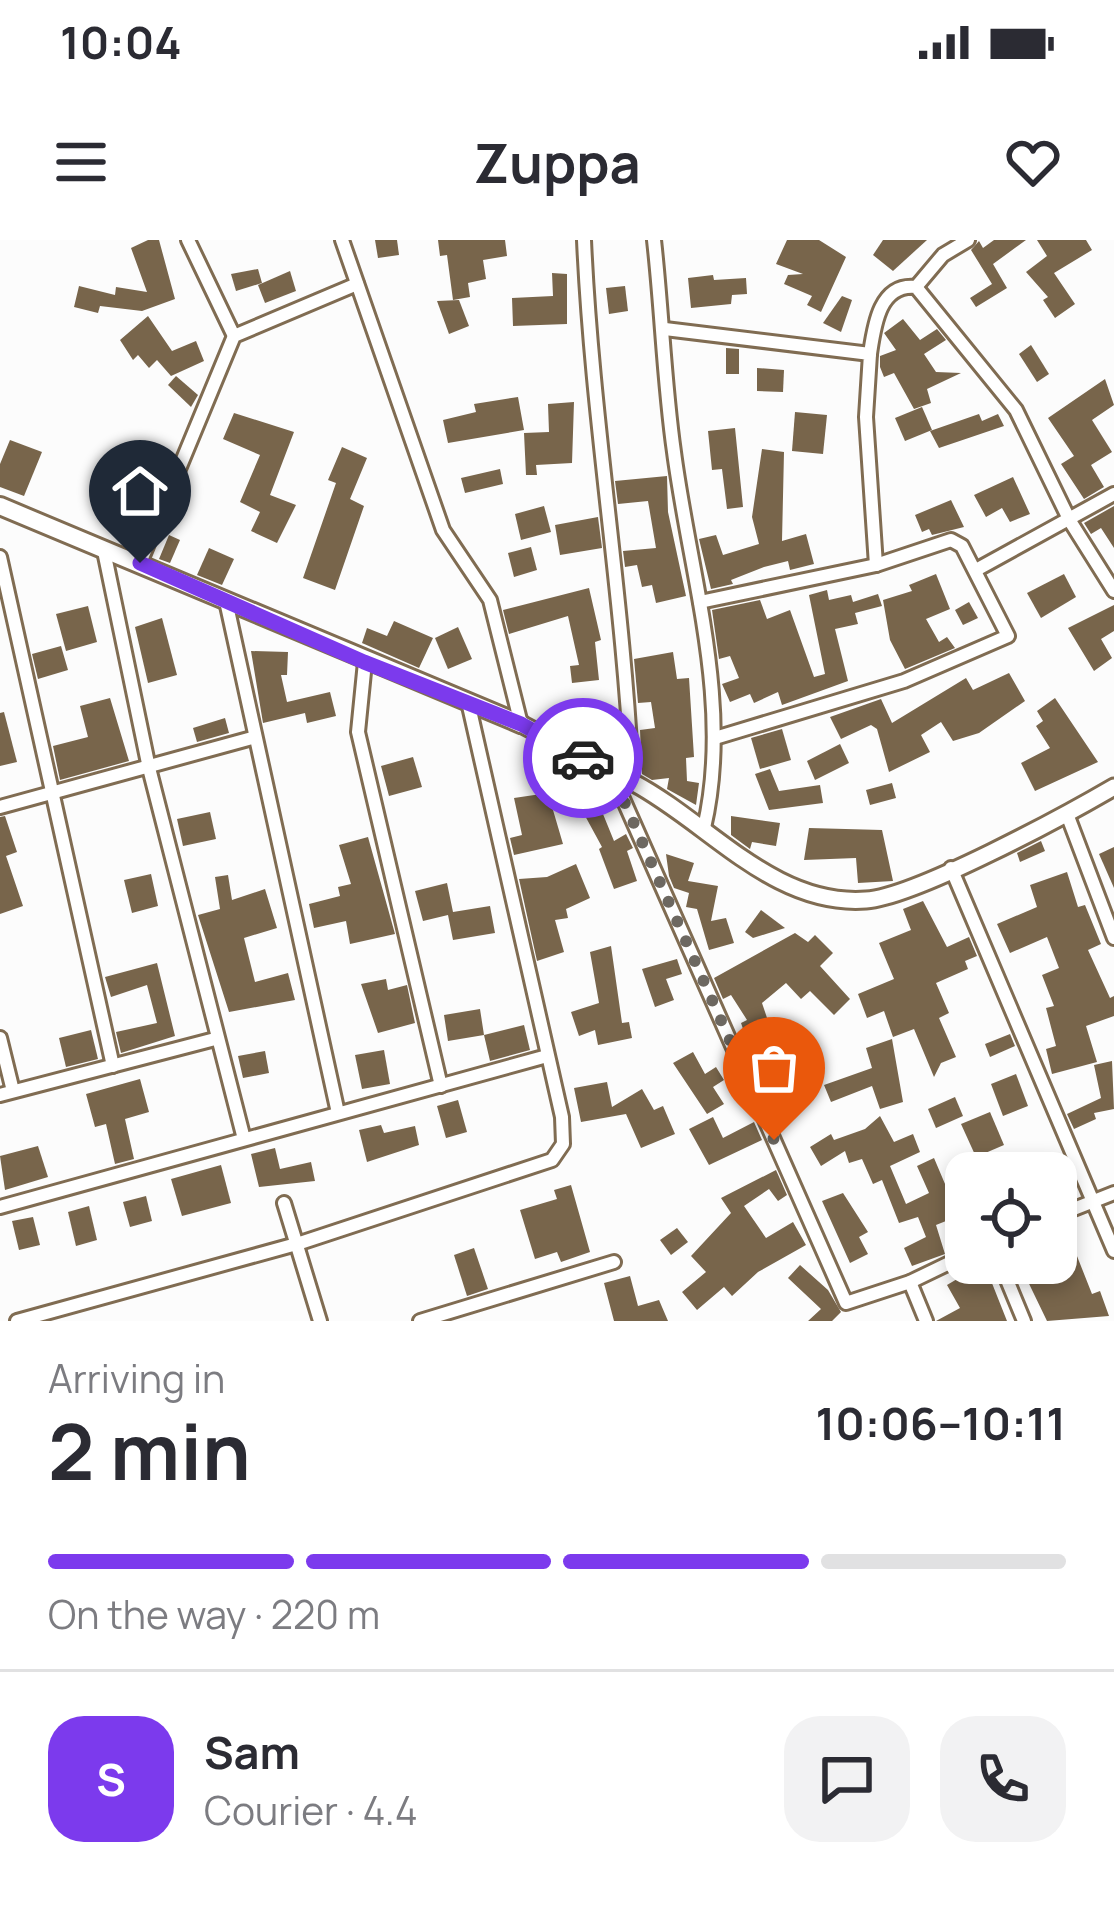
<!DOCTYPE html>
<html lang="en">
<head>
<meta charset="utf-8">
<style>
	body { margin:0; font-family:Manrope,sans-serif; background:#f2f2f3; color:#2b2b33; height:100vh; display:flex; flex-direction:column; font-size:45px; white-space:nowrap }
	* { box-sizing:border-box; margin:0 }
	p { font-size:39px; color:#7c7c81 }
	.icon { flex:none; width:66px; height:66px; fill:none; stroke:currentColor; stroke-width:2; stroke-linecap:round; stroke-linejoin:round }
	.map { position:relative; height:1081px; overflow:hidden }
	.sheet { display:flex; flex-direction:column; background:#fff; flex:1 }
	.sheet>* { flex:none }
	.controls { position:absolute; left:945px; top:912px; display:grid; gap:24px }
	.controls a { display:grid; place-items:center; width:132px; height:132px; border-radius:24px; background:#fff; box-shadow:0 6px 18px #0003; font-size:60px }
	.pin { position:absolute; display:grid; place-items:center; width:102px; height:102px; color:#fff; margin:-123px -51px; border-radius:50% 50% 50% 0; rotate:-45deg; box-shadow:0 0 12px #0007 }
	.pin .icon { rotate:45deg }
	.courier { position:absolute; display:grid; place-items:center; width:120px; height:120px; margin:-60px; border:9px solid #7c3aed; border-radius:50%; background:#fff; color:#222; box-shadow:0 3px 15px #0007 }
	.summary em { font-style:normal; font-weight:700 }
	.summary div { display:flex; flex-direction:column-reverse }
	.summary { display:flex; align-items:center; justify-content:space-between; height:204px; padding:0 48px }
	h1 { font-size:78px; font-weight:700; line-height:90px }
	.bar { display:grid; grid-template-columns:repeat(4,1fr); gap:18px 12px; align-content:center; height:144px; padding:0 48px }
	.bar i { height:15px; border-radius:9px; background:#e1e1e2 }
	.bar .current { background:#7c3aed }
	.bar p { grid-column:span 4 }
	.line { display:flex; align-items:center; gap:30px; padding:0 48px; border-top:3px solid #e1e1e2 }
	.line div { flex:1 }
	.round { display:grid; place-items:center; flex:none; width:126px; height:126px; border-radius:36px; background:#f2f2f3 }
	.status { display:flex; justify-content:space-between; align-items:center; height:84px; padding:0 60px; background:#fff; direction:ltr }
	.status svg { height:33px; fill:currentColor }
	header { display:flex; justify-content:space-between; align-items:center; height:156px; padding:0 48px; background:#fff; font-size:54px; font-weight:700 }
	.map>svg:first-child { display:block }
	.building { fill:#78654b }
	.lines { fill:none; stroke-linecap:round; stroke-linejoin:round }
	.minor-casing { stroke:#806c52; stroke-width:18 }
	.tertiary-casing { stroke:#806c52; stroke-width:21 }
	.secondary-casing { stroke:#806c52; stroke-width:22 }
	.minor { stroke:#fff; stroke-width:12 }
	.tertiary { stroke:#fff; stroke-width:15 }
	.secondary { stroke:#fff; stroke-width:16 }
	.done { stroke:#6d6861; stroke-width:12; stroke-dasharray:0 21.6 }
	.route { stroke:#7c3aed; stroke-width:15 }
</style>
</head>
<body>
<div class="status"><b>10:04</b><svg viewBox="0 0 49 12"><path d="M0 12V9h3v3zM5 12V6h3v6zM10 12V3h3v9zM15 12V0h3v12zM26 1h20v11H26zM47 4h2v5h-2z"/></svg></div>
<header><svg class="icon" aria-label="menu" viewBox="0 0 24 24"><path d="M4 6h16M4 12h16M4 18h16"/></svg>Zuppa<svg class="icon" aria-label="heart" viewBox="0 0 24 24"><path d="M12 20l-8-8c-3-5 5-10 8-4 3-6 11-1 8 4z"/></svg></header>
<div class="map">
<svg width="1114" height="1081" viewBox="0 0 1114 1081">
	<rect width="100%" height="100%" fill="#fcfcfc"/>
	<g class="building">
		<path d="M148,0H159L175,59L142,71L100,66L98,73L74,67L79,46L115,55L116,47L147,52L131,8Z"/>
		<path d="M375,0H397L399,15L378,18Z"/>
		<path d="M438,0H505L507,16L483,20L486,39L468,43L470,57L453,60L447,15L440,16Z"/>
		<path d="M787,0H819L846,17L821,72L807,65L812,56L784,44L788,35L803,34L776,24Z"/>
		<path d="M883,0H927L893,31L873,15Z"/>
		<path d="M994,0H1026L993,24L1007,48L976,67L970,58L992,44L971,10L979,1L983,8Z"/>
		<path d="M1037,0H1086L1092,10L1054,33L1075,64L1055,78L1043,60L1048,57L1026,32L1047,16Z"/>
		<path d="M258,29L262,43L236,51L231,34Z"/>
		<path d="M290,31L296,51L265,63L258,45Z"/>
		<path d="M552,33L567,34V84L513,86L512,58L553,56Z"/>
		<path d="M713,35L714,40L746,38L747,54L732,55L731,64L691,68L688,38Z"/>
		<path d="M625,46L628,71L609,74L606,48Z"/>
		<path d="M842,56L852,60L841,92L823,83Z"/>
		<path d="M459,60L469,86L449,94L437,61Z"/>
		<path d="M148,76L172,111L196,101L204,121L171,136L157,120L149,128L138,115L133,120L120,100Z"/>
		<path d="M903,79L920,100L937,89L946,100L924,114L936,132L961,133L927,149L931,163L914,169L894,133L884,137L880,127V116L896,110L884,93Z"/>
		<path d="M1031,105L1049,134L1037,142L1019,114Z"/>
		<path d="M726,108L739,109V134H726Z"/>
		<path d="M757,128L784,130L783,152L757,151Z"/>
		<path d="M176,136L198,155L191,167L168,145Z"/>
		<path d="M1105,139L1114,165L1092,180L1112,212L1091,225L1104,247L1084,259L1061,224L1074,216L1048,178Z"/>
		<path d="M518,157L524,190L448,203L443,180L476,172L474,164Z"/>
		<path d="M574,162L572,223L536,225L537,235H526L524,193L549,192L548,164Z"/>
		<path d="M922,167L932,190L905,201L895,178Z"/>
		<path d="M795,172L827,175L823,214L792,211Z"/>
		<path d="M234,173L294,192L270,255L296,265L277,303L251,291L260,272L240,262L260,215L223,199Z"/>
		<path d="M979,174L982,181L998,174L1004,186L939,208L930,191Z"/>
		<path d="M735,188L743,267L727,269L722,229L712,230L708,191Z"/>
		<path d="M10,200L42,212L24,256L0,247V224Z"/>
		<path d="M342,207L367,218L350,259L364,266L335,350L303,338L336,243L328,240Z"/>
		<path d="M762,209L784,212L782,301L806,294L814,324L790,330L788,321L764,327L731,340L733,344L711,349L699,299L716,295L723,315L759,304L752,277Z"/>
		<path d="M500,229L503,244L465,253L461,238Z"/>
		<path d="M667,236L668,272L686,356L656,363L652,345L642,347L637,325L625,327L623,311L656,308L648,261L618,264L615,241Z"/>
		<path d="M1013,237L1030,274L1010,282L1002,268L986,277L974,255Z"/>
		<path d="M951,260L964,287L932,295L929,289L922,292L915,275Z"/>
		<path d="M544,266L551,292L521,300L515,274Z"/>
		<path d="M1114,266V308L1101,288L1091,294L1084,283Z"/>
		<path d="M598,277L602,308L560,315L555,285Z"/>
		<path d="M169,295L180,300L170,323L159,319Z"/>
		<path d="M531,307L537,330L514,337L508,313Z"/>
		<path d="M209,308L234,319L222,345L197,335Z"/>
		<path d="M936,334L950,369L926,379L939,402L947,397L955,408L905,429L890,400L883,360L912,351L909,345Z"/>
		<path d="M1064,334L1076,357L1041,378L1027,353Z"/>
		<path d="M589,348L601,400L595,402L599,440L572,443L570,426L579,425L568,376L509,394L503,370Z"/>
		<path d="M827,350L829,360L851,355L853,362L878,354L882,366L855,373L858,384L835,389L848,441L782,465L778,452L754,463L750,454L730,462L722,444L739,438L730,416L719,419L712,370L760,360L767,379L790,370L814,437L825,434L809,355Z"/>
		<path d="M969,362L978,378L963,385L955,370Z"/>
		<path d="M1114,365V391L1101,399L1112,418L1094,431L1068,388Z"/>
		<path d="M88,366L97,402L66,411L56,374Z"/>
		<path d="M162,378L177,435L148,443L135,387Z"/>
		<path d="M394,381L433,398L419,428L362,403L367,388L387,396Z"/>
		<path d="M458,387L472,419L448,429L435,398Z"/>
		<path d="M61,406L68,430L38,439L32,414Z"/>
		<path d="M251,411L288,412L287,435H281L287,462L330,452L336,476L307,483L305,473L263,483Z"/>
		<path d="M673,412L677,439L689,438L694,517L686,518L687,541L699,543L696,565L667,549L669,538L652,540L642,534L640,490L655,488L651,462L638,463L634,419Z"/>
		<path d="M1009,433L1025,461L979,493L953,501L941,482L921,495L930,512L889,532L877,489L871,485L841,499L830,477L881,459L892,483L966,438L973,450Z"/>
		<path d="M110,458L129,521L60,540L53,506L88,497L80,466Z"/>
		<path d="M1055,458L1098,522L1035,551L1021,523L1050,508L1036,486L1043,481L1037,471Z"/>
		<path d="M4,472L17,522L0,526V473Z"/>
		<path d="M225,478L229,493L197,502L193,488Z"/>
		<path d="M782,489L791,520L760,529L751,498Z"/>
		<path d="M840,504L849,523L815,540L807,521Z"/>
		<path d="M413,517L422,547L389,556L381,526Z"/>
		<path d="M770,529L779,551L820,545L823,563L769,570L755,534Z"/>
		<path d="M892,543L896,558L870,565L866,550Z"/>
		<path d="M594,552L614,601L626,594L633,608L627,611L637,641L614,649L599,609L602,607L577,561Z"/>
		<path d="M548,553L563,604L514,615L510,598L522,595L514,558Z"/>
		<path d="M210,572L216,599L183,606L177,579Z"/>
		<path d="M5,576L17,612L6,616L23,666L0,674V577Z"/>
		<path d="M731,576L780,583L776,606L752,602L750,609L731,595Z"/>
		<path d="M809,588L882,590L893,641L858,643L856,618L804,620Z"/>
		<path d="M368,597L395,694L350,704L346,681L314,688L309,664L340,656L338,647L351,644L339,605Z"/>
		<path d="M1041,601L1045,611L1020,622L1017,613Z"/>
		<path d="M1114,607V648L1099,614Z"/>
		<path d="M666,614L694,623L688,641L718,646L711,681L726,678L734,703L709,710L697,669L686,667L689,653L674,648L669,636Z"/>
		<path d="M576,624L590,658L566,669L568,678L555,680L564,712L537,721L519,639L547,637Z"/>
		<path d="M1067,632L1078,667L1085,665L1101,704L1088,710L1110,758L1114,756V776L1086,786L1097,822L1052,834L1046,809L1056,806L1046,768L1054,766L1042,735L1059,728L1047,697L1010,713L997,684L1037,667L1030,645Z"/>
		<path d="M151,634L158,666L132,673L124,640Z"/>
		<path d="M228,635L232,660L265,649L277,688L244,698L255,742L288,733L295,760L229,772L198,675L220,669L215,637Z"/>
		<path d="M447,643L453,672L490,666L495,693L453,700L448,675L423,681L415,651Z"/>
		<path d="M923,661L947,707L969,697L977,716L965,721L968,729L936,743L949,773L939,778L956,817L941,823L934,837L914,789L893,797L884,771L867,778L858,754L894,739L879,703L911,690L903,669Z"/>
		<path d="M761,670L785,688L753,698L745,692Z"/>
		<path d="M795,693L808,702L815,695L833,713L820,726L850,759L834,775L810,751L801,759L786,743L762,763L786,834L795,842L773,854L756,827L741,783L747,780L731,755L723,759L714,738Z"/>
		<path d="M611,706L622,783L629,782L632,798L598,805L595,790L579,796L571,772L599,763L590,712Z"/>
		<path d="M677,719L682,734L666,739L674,760L655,767L642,729Z"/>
		<path d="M157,723L175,796L121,813L116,792L157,783L147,745L111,757L105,737Z"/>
		<path d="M386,739L388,750L407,745L415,783L378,793L361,744Z"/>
		<path d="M480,769L484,795L448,801L444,775Z"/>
		<path d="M524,785L530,810L490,821L484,795Z"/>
		<path d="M91,790L98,819L66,827L59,798Z"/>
		<path d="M1010,794L1015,806L990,817L985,804Z"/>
		<path d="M892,799L903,862L880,869L872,846L831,862L824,845L872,828L866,808Z"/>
		<path d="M384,810L390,844L362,849L355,815Z"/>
		<path d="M265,811L269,833L243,838L238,816Z"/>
		<path d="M693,812L705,834L716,827L724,840L713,847L724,864L707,874L673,823Z"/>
		<path d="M1112,821L1114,869L1094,873L1096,879L1074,889L1067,874L1101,858L1094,825Z"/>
		<path d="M1016,834L1028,866L1003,876L991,844Z"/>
		<path d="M140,839L149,872L125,879L134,919L115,924L106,884L95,887L86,854Z"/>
		<path d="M607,842L612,867L642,849L654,870L663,866L675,894L641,908L626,874L581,882L574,848Z"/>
		<path d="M955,857L963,876L936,888L928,869Z"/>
		<path d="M458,860L467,892L446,898L437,866Z"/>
		<path d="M990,872L1004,905L976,917L961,884Z"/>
		<path d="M880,876L894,902L913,894L920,912L890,926L906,964L929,953L917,926L934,918L948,951L957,947L966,973L936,985L945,1014L912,1026L904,1008L926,997L918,977L899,983L882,940L873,944L862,919L849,923L845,911L821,926L810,907L831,894L834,900L865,889Z"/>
		<path d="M713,877L723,898L754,882L762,900L709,925L689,889Z"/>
		<path d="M381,885L384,893L415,886L419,905L367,922L359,890Z"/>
		<path d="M38,906L48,937L5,950L0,916Z"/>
		<path d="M275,908L280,929L311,922L315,941L259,947L251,914Z"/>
		<path d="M221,925L231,963L182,976L171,939Z"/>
		<path d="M776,930L787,955L778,961L769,949L744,966L766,998L793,982L806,1005L758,1032L732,1056L724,1047L697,1070L682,1052L706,1032L691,1016L731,973L721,958Z"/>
		<path d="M571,945L590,1012L561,1022L557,1012L535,1019L520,970L557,959L554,950Z"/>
		<path d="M843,953L868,992L859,997L868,1014L850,1023L822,961Z"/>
		<path d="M146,956L152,981L130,987L123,962Z"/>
		<path d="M89,966L97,1000L76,1006L68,972Z"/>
		<path d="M33,977L40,1005L19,1010L12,981Z"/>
		<path d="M677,988L688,1002L671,1015L660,1000Z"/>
		<path d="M474,1008L488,1049L467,1056L454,1015Z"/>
		<path d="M1075,1011L1092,1054L1100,1051L1109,1076L1047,1081L1019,1023H1056Z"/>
		<path d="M984,1023L1007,1081H936L960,1068L947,1045Z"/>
		<path d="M800,1025L828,1050L841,1072L832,1081H808L821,1069L788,1038Z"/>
		<path d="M630,1036L638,1066L659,1060L668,1081H614L604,1043Z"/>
	</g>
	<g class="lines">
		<g class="minor-casing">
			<g id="minor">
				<path d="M188,0L234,96"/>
				<path d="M342,0L443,290L490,360L521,484"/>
				<path d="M584,0C592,181 624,360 632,541"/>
				<path d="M654,0C662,71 664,142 674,212C690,335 733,464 704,588"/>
				<path d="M916,47L943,15L968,0"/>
				<path d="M665,89L870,114L866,177L876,325"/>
				<path d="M870,114C874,87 879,43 916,47L1016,170L1070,281L1114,351"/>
				<path d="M104,311L149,528L244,899"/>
				<path d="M0,317L113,826"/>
				<path d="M140,323L234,96L357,44"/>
				<path d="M976,330L1114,254"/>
				<path d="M226,361L338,873"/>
				<path d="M700,362L876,325L951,300L962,306L1008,396L904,441L715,498"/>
				<path d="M365,422L358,492L441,846"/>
				<path d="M612,534L846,1063L910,1042L966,1015"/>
				<path d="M0,567L252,498"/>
				<path d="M1067,574L1114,698"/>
				<path d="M951,628L1114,1011"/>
				<path d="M0,798L13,851"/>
				<path d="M0,855L215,799"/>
				<path d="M284,963L320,1081"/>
				<path d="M0,967L547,816"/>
				<path d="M1056,976L1114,953"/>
				<path d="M1000,1023L1024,1081"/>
				<path d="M910,1042L926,1081"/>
				<path d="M17,1081L300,1003L552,920L563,904L562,877L469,466"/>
				<path d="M420,1081L614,1022"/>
			</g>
		</g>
		<g class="tertiary-casing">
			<path id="tertiary" d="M521,484C559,504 597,523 634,543C709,583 774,667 866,660C915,657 1066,575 1114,547"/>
		</g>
		<g class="secondary-casing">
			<path id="secondary" d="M0,266L521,484"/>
		</g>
		<use href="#minor" class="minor"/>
		<use href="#tertiary" class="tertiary"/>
		<use href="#secondary" class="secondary"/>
	</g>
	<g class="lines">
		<path class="done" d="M583,518L612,534L774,900"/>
		<path class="route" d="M140,323L364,422L521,484L583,518"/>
	</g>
</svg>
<div class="controls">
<a><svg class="icon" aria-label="locate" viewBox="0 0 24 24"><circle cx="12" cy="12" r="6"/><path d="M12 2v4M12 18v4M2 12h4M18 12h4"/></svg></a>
</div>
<div class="pin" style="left:774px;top:900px;background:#ea580c"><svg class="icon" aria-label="bag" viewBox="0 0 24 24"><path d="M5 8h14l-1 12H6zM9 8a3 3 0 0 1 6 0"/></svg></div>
<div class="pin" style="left:140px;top:323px;background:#1f2937"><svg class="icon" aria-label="home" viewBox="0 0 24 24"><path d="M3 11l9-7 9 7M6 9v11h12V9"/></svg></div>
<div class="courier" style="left:583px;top:518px"><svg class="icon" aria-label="car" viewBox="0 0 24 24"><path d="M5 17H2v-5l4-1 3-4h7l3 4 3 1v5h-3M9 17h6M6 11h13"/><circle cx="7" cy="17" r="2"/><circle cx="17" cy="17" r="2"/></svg></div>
</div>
<section class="sheet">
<div class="summary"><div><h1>2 min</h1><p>Arriving in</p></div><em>10:06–10:11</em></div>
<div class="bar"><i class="current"></i><i class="current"></i><i class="current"></i><i></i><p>On the way · 220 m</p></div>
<div class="line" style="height:216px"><b class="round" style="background:#7c3aed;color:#fff">S</b><div><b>Sam</b><p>Courier · 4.4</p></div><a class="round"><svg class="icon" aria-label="chat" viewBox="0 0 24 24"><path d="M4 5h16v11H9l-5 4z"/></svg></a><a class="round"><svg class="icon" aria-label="phone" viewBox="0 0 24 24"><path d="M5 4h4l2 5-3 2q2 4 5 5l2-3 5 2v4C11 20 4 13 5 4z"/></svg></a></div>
</section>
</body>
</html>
